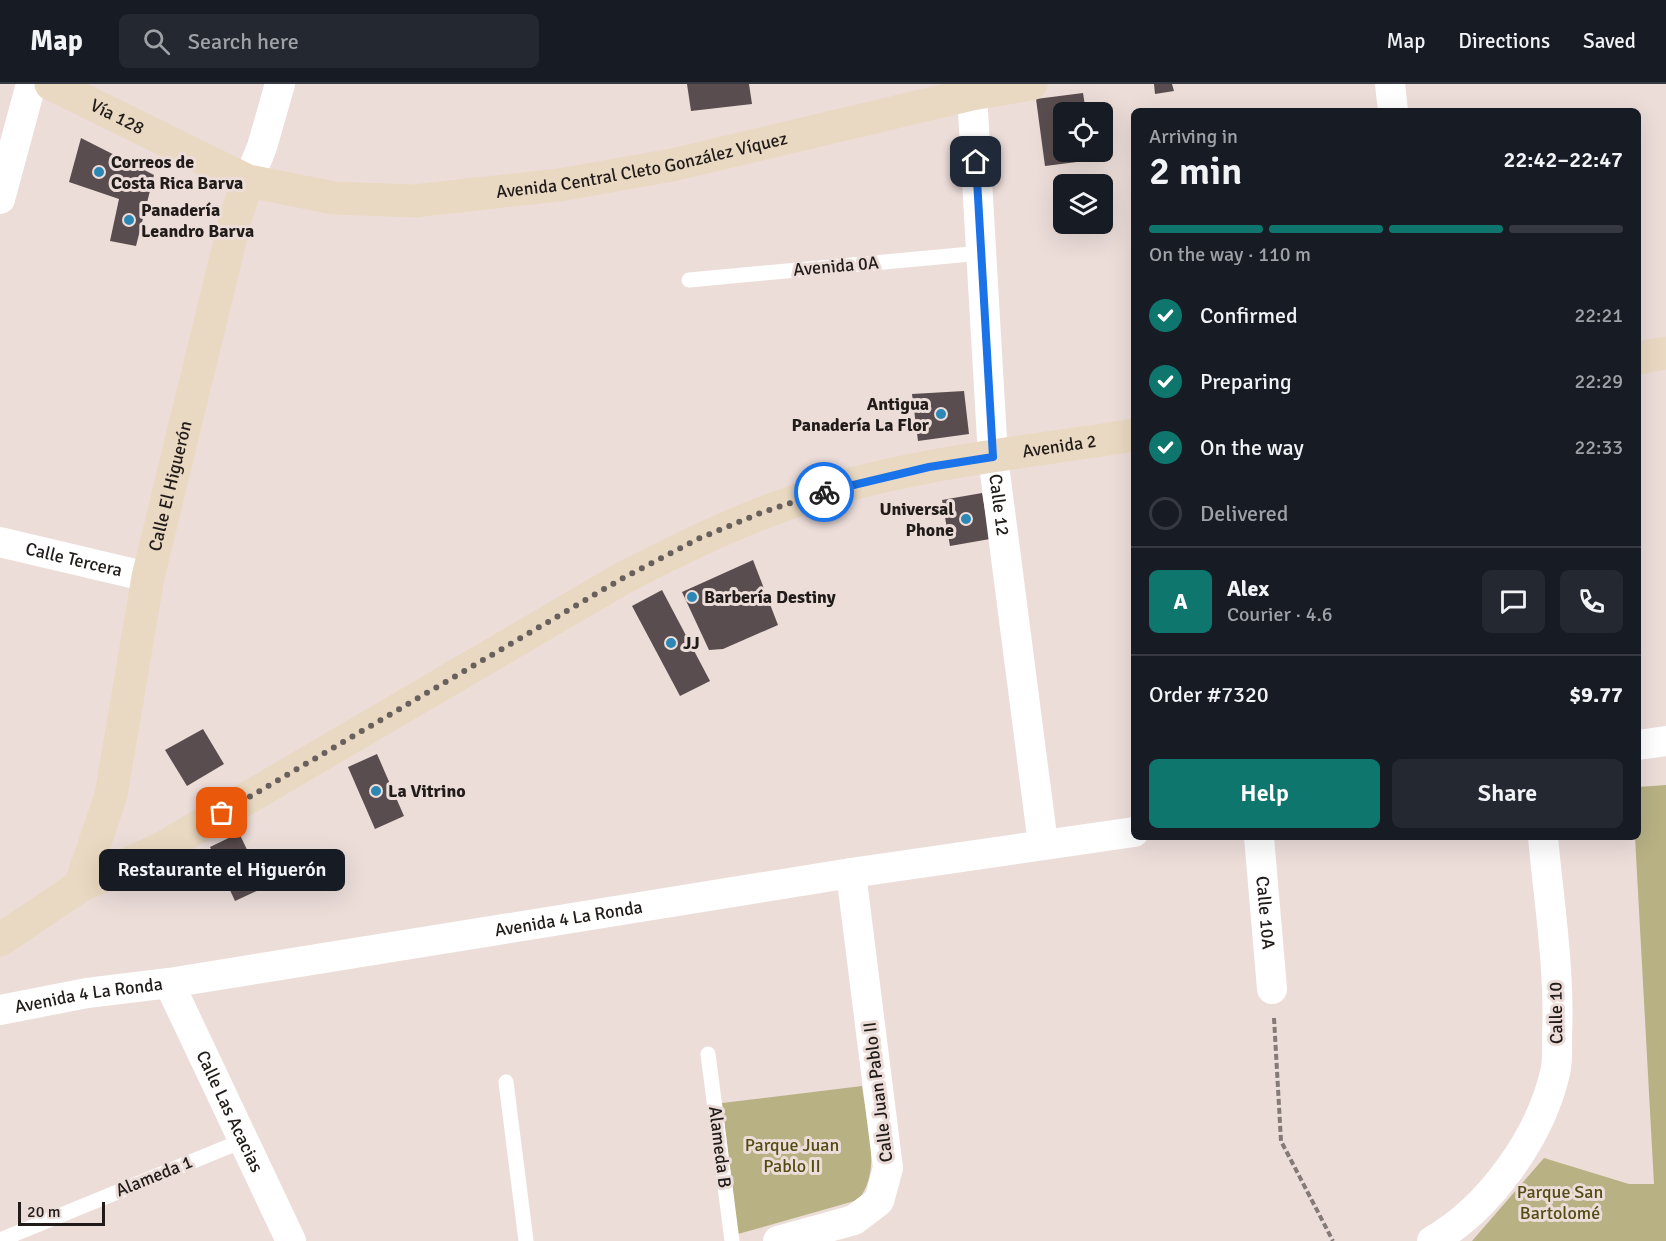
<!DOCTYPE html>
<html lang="en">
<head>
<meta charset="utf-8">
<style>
	body { margin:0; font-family:Signika,sans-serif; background:#242831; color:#f1f3f6; height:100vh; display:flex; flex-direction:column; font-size:22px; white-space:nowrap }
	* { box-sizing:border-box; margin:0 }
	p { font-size:20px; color:#9ea1a6 }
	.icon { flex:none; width:33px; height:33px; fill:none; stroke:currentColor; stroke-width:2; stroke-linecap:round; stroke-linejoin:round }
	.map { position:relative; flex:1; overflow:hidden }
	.sheet { position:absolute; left:1131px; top:24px; width:510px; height:732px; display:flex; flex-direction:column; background:#171b24; border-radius:9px; box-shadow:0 6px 24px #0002 }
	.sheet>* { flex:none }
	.fabs { position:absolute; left:1053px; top:18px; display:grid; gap:12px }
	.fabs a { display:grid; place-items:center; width:60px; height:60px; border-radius:9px; background:#171b24; box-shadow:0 6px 24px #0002; font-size:30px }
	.scale { position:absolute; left:18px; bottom:15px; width:87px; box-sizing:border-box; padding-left:6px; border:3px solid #211c1a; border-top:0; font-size:16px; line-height:21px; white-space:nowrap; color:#211c1a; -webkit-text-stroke:4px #ecddd9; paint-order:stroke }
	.pin { position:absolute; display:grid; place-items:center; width:51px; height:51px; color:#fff; margin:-26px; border-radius:12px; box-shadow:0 3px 9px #0006 }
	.courier { position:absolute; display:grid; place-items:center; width:60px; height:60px; margin:-30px; border:4px solid #1a73e8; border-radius:50%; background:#fff; color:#222; box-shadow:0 2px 8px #0007 }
	.bubble { position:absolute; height:42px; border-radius:9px; background:#171b24; box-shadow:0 6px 24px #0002; font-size:20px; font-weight:600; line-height:42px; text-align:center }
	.summary em { font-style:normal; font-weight:600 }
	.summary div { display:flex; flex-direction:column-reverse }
	.summary { display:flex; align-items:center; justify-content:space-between; height:102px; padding:0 18px }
	h1 { font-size:39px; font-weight:600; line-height:45px }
	.bar { display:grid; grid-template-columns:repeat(4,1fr); gap:9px 6px; align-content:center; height:72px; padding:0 18px }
	.bar i { height:8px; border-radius:4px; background:#363941 }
	.bar .on { background:#0f766e }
	.bar p { grid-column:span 4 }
	.line { display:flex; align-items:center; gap:15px; padding:0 18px; border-top:2px solid #363941 }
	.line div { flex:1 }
	.round { display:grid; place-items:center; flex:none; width:63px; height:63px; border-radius:9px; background:#242831 }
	ol { padding:0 18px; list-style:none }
	li { display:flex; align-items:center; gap:18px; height:66px }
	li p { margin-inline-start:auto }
	li .icon { padding:6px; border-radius:50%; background:#0f766e; color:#fff; stroke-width:4 }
	li:last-child { color:#9ea1a6 }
	li i { width:33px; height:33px; border:3px solid #363941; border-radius:50% }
	.action { display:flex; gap:12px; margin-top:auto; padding:12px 18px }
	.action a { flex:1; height:69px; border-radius:9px; background:#0f766e; color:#fff; font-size:24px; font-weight:600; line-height:69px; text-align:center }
	.action a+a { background:#242831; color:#f1f3f6 }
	header { display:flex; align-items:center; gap:36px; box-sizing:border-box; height:84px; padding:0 30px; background:#171b24; border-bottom:2px solid #363941 }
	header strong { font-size:28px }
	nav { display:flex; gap:33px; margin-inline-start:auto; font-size:21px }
	.search { width:420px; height:54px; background:#242831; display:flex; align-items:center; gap:15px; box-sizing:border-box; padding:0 21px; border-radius:9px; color:#9ea1a6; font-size:22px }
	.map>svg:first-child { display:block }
	.green { fill:#b7b184 }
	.building { fill:#5a4d4f }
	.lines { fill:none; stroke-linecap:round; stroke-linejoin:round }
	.path { stroke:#847a77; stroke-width:4; stroke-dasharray:6 3; stroke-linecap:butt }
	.service { stroke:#fff; stroke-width:15 }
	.minor { stroke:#fff; stroke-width:30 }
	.secondary { stroke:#ead9c2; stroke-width:33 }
	.done { stroke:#68605d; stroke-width:6; stroke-dasharray:0 10.8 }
	.route { stroke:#1a73e8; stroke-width:8 }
	.poi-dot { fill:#2c87b4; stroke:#ecddd9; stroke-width:2 }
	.labels { text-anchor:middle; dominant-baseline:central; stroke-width:6; stroke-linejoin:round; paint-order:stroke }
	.street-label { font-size:18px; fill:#211c1a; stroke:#ecddd9 }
	.poi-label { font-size:18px; font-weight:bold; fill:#211c1a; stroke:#ecddd9; text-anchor:start }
	.park-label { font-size:18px; fill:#544c14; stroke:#ecddd9 }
</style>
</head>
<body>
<header>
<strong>Map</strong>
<div class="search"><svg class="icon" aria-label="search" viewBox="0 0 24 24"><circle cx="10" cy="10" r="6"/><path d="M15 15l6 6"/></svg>Search here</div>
<nav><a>Map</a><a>Directions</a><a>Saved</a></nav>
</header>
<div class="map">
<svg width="1666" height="1157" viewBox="0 0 1666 1157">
	<rect width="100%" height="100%" fill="#ecddd9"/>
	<g class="green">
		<path d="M1666,701V1157H1472L1544,1074L1629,1100H1654L1635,753H1638V703Z"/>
		<path d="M862,1002C866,1036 883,1087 858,1116L738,1150L722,1019Z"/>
	</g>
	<g class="building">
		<path d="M687,0H749L752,20L691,27Z"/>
		<path d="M1154,0H1172L1174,7L1155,10Z"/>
		<path d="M1083,9L1086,28H1064V68H1091L1093,76L1045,82L1036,15Z"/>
		<path d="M81,54L154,91L136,162L110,157L119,115L69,98Z"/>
		<path d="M964,307L969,350L918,357L912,310Z"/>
		<path d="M982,409L990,455L950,462L942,416Z"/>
		<path d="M753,476L778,541L723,565L709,566L682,508Z"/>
		<path d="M662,506L710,597L680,612L632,522Z"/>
		<path d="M203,645L224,680L187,702L165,666Z"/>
		<path d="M377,670L404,732L375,745L348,683Z"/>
		<path d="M239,749L265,803L235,817L210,763Z"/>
	</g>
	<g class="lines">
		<path class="path" d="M1274,934L1281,1057L1333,1157"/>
		<g class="service">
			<path d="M689,196L982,169"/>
			<path d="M708,970L732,1157"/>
			<path d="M506,998L526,1157"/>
			<path d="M0,1156L242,1057"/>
		</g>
		<g class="minor">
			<path d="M1390,0L1393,27"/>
			<path id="s1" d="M972,10L993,373L1043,760"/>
			<path d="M248,97L262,63L280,0"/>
			<path d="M0,115L31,0"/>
			<path id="s2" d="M0,458L148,493"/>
			<path d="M1638,661L1666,657"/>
			<path id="s3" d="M1259,753L1272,905"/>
			<path id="s4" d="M169,899L291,1157"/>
			<path id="s5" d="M0,926L87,909L169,899L851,789L1134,748"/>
			<path d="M778,1157L854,1136L879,1117L888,1084L851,789"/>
			<path d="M1432,1157C1490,1124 1540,1053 1555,989C1558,977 1557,964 1557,952C1560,886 1549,819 1543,753"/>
		</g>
		<g class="secondary">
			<path id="s6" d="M51,0L248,97L334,114L414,117L559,101L672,81L972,10L1031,0"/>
			<path d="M1638,274L1666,269"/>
			<path id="s7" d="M80,802L111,711L148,493L236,132L248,97"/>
			<path id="s8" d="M0,856L80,802L162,764L623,494C691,459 759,426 833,405C931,377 1034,367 1134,351"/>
		</g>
	</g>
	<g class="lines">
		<path class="done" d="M222,729L623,494L700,454L763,428L824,408"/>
		<path class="route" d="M824,408L929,383L993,373L976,78"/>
	</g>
	<g class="poi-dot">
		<circle cx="99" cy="88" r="6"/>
		<circle cx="129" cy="136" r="6"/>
		<circle cx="941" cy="330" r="6"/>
		<circle cx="966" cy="435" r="6"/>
		<circle cx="692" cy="513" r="6"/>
		<circle cx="671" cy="559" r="6"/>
		<circle cx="376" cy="707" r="6"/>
	</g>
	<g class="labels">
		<g class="street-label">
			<text stroke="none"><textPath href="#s6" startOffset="74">Vía 128</textPath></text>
			<text stroke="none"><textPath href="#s6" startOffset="618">Avenida Central Cleto González Víquez</textPath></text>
			<text transform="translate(836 182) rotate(-5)">Avenida 0A</text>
			<text stroke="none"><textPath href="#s8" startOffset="1180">Avenida 2</textPath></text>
			<text stroke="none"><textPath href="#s7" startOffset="411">Calle El Higuerón</textPath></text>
			<text stroke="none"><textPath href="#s1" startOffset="412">Calle 12</textPath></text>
			<text stroke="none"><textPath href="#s2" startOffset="76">Calle Tercera</textPath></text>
			<text stroke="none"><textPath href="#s3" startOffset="76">Calle 10A</textPath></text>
			<text stroke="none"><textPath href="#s5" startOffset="576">Avenida 4 La Ronda</textPath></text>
			<text stroke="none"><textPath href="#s5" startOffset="90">Avenida 4 La Ronda</textPath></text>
			<text transform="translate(1556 929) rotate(-91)">Calle 10</text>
			<text transform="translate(878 1008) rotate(-97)">Calle Juan Pablo II</text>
			<text stroke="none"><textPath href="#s4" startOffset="142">Calle Las Acacias</textPath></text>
			<text transform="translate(720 1063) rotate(83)">Alameda B</text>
			<text transform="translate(154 1092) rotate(-22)">Alameda 1</text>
		</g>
		<g class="poi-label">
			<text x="111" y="78">Correos de<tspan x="111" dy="21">Costa Rica Barva</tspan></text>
			<text x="141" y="126">Panadería<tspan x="141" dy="21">Leandro Barva</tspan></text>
			<text x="929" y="320" text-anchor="end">Antigua<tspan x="929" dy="21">Panadería La Flor</tspan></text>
			<text x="954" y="425" text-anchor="end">Universal<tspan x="954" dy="21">Phone</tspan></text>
			<text x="704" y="513">Barbería Destiny</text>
			<text x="683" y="559">JJ</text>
			<text x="388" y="707">La Vitrino</text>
		</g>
		<g class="park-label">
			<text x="792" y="1061">Parque Juan<tspan x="792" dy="21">Pablo II</tspan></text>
			<text x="1560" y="1108">Parque San<tspan x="1560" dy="21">Bartolomé</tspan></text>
		</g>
	</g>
</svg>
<div class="fabs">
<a><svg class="icon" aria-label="locate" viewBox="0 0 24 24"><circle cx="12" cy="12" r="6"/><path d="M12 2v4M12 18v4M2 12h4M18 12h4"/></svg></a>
<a><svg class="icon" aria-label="layers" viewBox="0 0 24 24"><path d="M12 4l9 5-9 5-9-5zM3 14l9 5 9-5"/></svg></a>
</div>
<div class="scale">20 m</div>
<div class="pin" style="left:222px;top:729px;background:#ea580c"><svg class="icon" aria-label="bag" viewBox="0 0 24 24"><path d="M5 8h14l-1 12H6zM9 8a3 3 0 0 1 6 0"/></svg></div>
<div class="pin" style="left:976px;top:78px;background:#1f2937"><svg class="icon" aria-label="home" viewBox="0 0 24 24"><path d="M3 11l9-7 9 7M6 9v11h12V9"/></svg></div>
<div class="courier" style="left:824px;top:408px"><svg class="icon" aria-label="bike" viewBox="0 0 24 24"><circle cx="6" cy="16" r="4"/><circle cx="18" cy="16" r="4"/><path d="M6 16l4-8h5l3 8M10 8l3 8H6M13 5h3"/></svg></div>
<div class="bubble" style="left:99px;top:765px;width:246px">Restaurante el Higuerón</div>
<section class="sheet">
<div class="summary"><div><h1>2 min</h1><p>Arriving in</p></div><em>22:42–22:47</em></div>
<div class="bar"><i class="on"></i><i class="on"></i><i class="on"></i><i></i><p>On the way · 110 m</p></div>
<ol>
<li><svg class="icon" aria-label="check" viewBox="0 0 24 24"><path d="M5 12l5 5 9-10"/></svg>Confirmed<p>22:21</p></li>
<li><svg class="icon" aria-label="check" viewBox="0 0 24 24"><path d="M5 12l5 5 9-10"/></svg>Preparing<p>22:29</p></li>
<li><svg class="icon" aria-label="check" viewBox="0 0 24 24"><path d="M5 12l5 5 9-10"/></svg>On the way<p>22:33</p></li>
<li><i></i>Delivered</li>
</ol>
<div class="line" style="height:108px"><b class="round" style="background:#0f766e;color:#fff">A</b><div><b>Alex</b><p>Courier · 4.6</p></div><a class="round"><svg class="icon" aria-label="chat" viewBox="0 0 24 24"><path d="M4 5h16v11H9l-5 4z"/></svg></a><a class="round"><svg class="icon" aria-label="phone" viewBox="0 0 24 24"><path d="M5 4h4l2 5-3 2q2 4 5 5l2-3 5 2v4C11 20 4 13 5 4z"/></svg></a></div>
<div class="line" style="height:78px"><div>Order #7320</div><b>$9.77</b></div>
<div class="action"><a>Help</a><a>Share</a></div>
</section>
</div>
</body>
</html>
